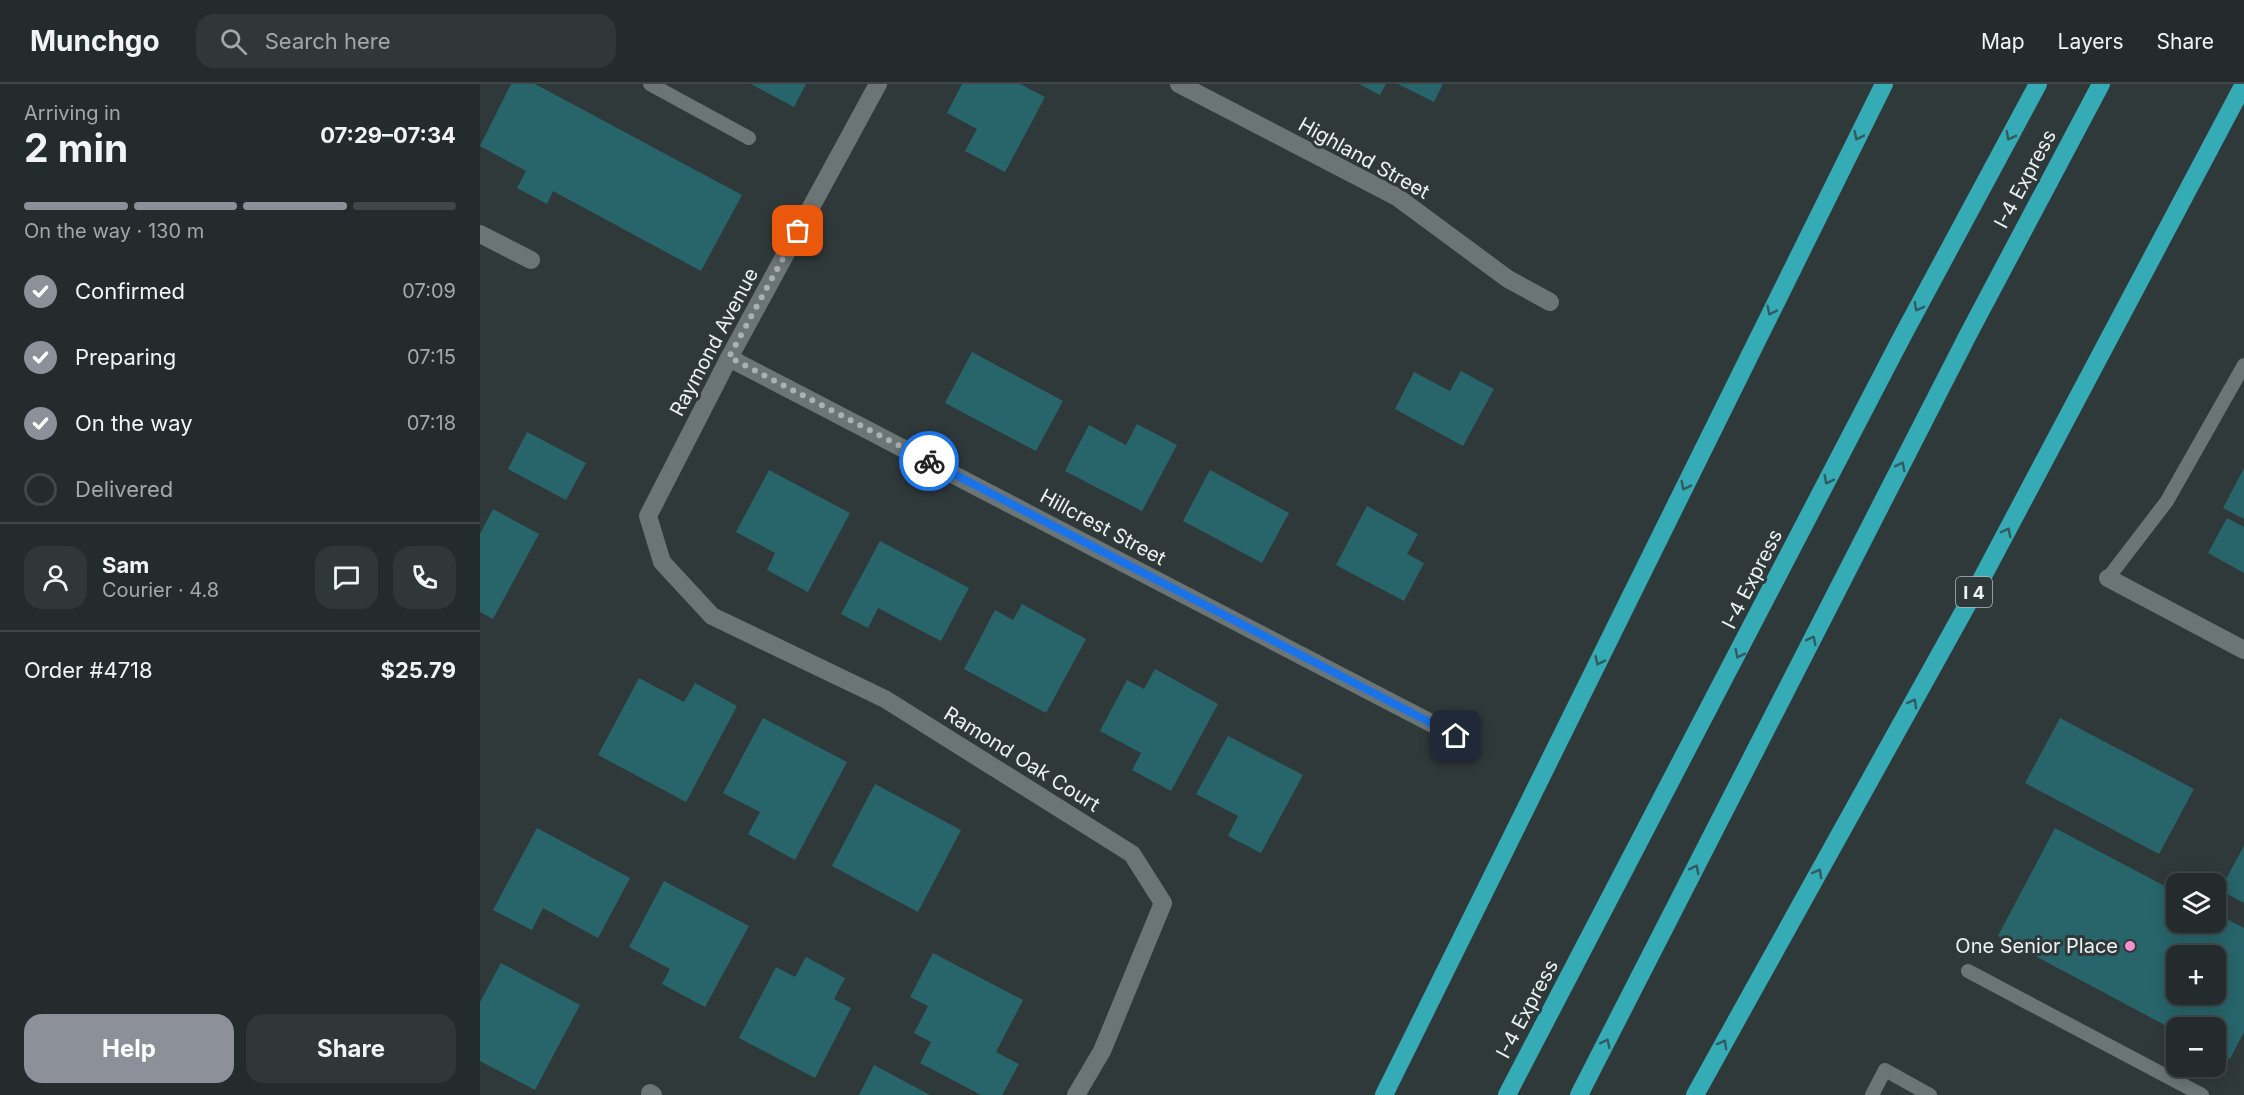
<!DOCTYPE html>
<html lang="en">
<head>
<meta charset="utf-8">
<style>
	body { margin:0; font-family:Inter,sans-serif; background:#303738; color:#f1f3f6; height:100vh; display:flex; flex-direction:column; font-size:22px; white-space:nowrap }
	* { box-sizing:border-box; margin:0 }
	p { font-size:20px; color:#a3a7a9 }
	.icon { flex:none; width:33px; height:33px; fill:none; stroke:currentColor; stroke-width:2; stroke-linecap:round; stroke-linejoin:round }
	.map { position:relative; flex:1; overflow:hidden }
	.side { display:flex; flex-direction:column; background:#242b2c; width:480px }
	.side>* { flex:none }
	.controls { position:absolute; left:1686px; top:789px; display:grid; gap:12px }
	.controls a { display:grid; place-items:center; width:60px; height:60px; border-radius:12px; background:#242b2c; box-shadow:0 3px 15px #0003,0 0 0 2px #414748; font-size:30px }
	.pin { position:absolute; display:grid; place-items:center; width:51px; height:51px; color:#fff; margin:-26px; border-radius:12px; box-shadow:0 3px 9px #0006 }
	.courier { position:absolute; display:grid; place-items:center; width:60px; height:60px; margin:-30px; border:4px solid #1a73e8; border-radius:50%; background:#fff; color:#222; box-shadow:0 2px 8px #0007 }
	.summary em { font-style:normal; font-weight:700 }
	.summary div { display:flex; flex-direction:column-reverse }
	.summary { display:flex; align-items:center; justify-content:space-between; height:102px; padding:0 24px }
	h1 { font-size:39px; font-weight:700; line-height:45px }
	.bar { display:grid; grid-template-columns:repeat(4,1fr); gap:9px 6px; align-content:center; height:72px; padding:0 24px }
	.bar i { height:8px; border-radius:4px; background:#414748 }
	.bar .current { background:#8c9099 }
	.bar p { grid-column:span 4 }
	.line { display:flex; align-items:center; gap:15px; padding:0 24px; border-top:2px solid #414748 }
	.line div { flex:1 }
	.round { display:grid; place-items:center; flex:none; width:63px; height:63px; border-radius:18px; background:#303738 }
	ol { padding:0 24px; list-style:none }
	li { display:flex; align-items:center; gap:18px; height:66px }
	li p { margin-inline-start:auto }
	li .icon { padding:6px; border-radius:50%; background:#8c9099; color:#fff; stroke-width:4 }
	li:last-child { color:#a3a7a9 }
	li i { width:33px; height:33px; border:3px solid #414748; border-radius:50% }
	.action { display:flex; gap:12px; margin-top:auto; padding:12px 24px }
	.action a { flex:1; height:69px; border-radius:18px; background:#8c9099; color:#fff; font-size:24px; font-weight:700; line-height:69px; text-align:center }
	.action a+a { background:#303738; color:#f1f3f6 }
	header { display:flex; align-items:center; gap:36px; box-sizing:border-box; height:84px; padding:0 30px; background:#242b2c; border-bottom:2px solid #414748 }
	header strong { font-size:28px }
	nav { display:flex; gap:33px; margin-inline-start:auto; font-size:21px }
	.search { width:420px; height:54px; background:#303738; display:flex; align-items:center; gap:15px; box-sizing:border-box; padding:0 21px; border-radius:18px; color:#a3a7a9; font-size:22px }
	main { display:flex; flex:1; min-height:0 }
	.map>svg:first-child { display:block }
	.building { fill:#27656b; fill-rule:evenodd }
	.lines { fill:none; stroke-linecap:round; stroke-linejoin:round }
	.lane { stroke:#6b7576; stroke-width:14 }
	.street { stroke:#6b7576; stroke-width:18 }
	.highway { stroke:#35abb6; stroke-width:18 }
	.oneway { stroke:#325b5f }
	.done { stroke:#aab1b2; stroke-width:6; stroke-dasharray:0 10.8 }
	.route { stroke:#1a73e8; stroke-width:8 }
	.poi-dot { fill:#f690cf; stroke:#30393a; stroke-width:2 }
	.labels { text-anchor:middle; dominant-baseline:central; stroke-width:6; stroke-linejoin:round; paint-order:stroke }
	.shield { fill:#30393a; stroke:#b4babb; stroke-width:1.5 }
	.shield-label { font-size:18px; font-weight:bold; fill:#ecf2f2 }
	.street-label { font-size:20px; fill:#ecf2f2; stroke:#30393a }
	.poi-label { font-size:20px; fill:#ecf2f2; stroke:#30393a; text-anchor:end }
</style>
</head>
<body>
<header>
<strong>Munchgo</strong>
<div class="search"><svg class="icon" aria-label="search" viewBox="0 0 24 24"><circle cx="10" cy="10" r="6"/><path d="M15 15l6 6"/></svg>Search here</div>
<nav><a>Map</a><a>Layers</a><a>Share</a></nav>
</header>
<main>
<section class="side">
<div class="summary"><div><h1>2 min</h1><p>Arriving in</p></div><em>07:29–07:34</em></div>
<div class="bar"><i class="current"></i><i class="current"></i><i class="current"></i><i></i><p>On the way · 130 m</p></div>
<ol>
<li><svg class="icon" aria-label="check" viewBox="0 0 24 24"><path d="M5 12l5 5 9-10"/></svg>Confirmed<p>07:09</p></li>
<li><svg class="icon" aria-label="check" viewBox="0 0 24 24"><path d="M5 12l5 5 9-10"/></svg>Preparing<p>07:15</p></li>
<li><svg class="icon" aria-label="check" viewBox="0 0 24 24"><path d="M5 12l5 5 9-10"/></svg>On the way<p>07:18</p></li>
<li><i></i>Delivered</li>
</ol>
<div class="line" style="height:108px"><a class="round"><svg class="icon" aria-label="person" viewBox="0 0 24 24"><circle cx="12" cy="8" r="4"/><path d="M4 21q1-7 8-7t8 7"/></svg></a><div><b>Sam</b><p>Courier · 4.8</p></div><a class="round"><svg class="icon" aria-label="chat" viewBox="0 0 24 24"><path d="M4 5h16v11H9l-5 4z"/></svg></a><a class="round"><svg class="icon" aria-label="phone" viewBox="0 0 24 24"><path d="M5 4h4l2 5-3 2q2 4 5 5l2-3 5 2v4C11 20 4 13 5 4z"/></svg></a></div>
<div class="line" style="height:78px"><div>Order #4718</div><b>$25.79</b></div>
<div class="action"><a>Help</a><a>Share</a></div>
</section>
<div class="map">
<svg width="1764" height="1011" viewBox="0 0 1764 1011">
	<rect width="100%" height="100%" fill="#30393a"/>
	<g class="building">
		<path d="M31,0H55L262,111L221,187L73,107L67,120L37,104L46,87L0,62Z"/>
		<path d="M271,0H326L314,23Z"/>
		<path d="M482,0H540L565,13L525,88L485,67L497,45L467,29Z"/>
		<path d="M879,0H906L900,11Z"/>
		<path d="M918,0H963L954,18Z"/>
		<path d="M492,268L583,317L556,367L465,319Z"/>
		<path d="M981,287L1014,305L983,362L915,325L934,288L970,307Z"/>
		<path d="M657,340L697,361L662,427L585,387L609,341L646,361Z"/>
		<path d="M47,348L106,379L86,416L28,385Z"/>
		<path d="M1764,384V435L1743,424Z"/>
		<path d="M289,386L370,429L328,508L287,486L295,469L256,448Z"/>
		<path d="M730,386L809,429L782,479L703,437Z"/>
		<path d="M887,422L938,450L927,470L944,479L924,517L856,481Z"/>
		<path d="M13,425L59,450L13,535L0,528V450Z"/>
		<path d="M1747,434L1764,443V489L1728,469Z"/>
		<path d="M400,457L489,504L461,557L398,524L388,544L361,530Z"/>
		<path d="M542,520L606,555L566,629L484,585L515,526L533,536Z"/>
		<path d="M675,585L738,620L691,707L652,686L661,669L620,647L647,596L664,605Z"/>
		<path d="M159,594L204,618L215,599L257,622L206,718L118,671Z"/>
		<path d="M283,634L367,678L315,776L268,750L280,728L243,709Z"/>
		<path d="M1580,634L1714,705L1679,770L1545,699Z"/>
		<path d="M748,652L823,691L781,769L748,752L758,732L716,710Z"/>
		<path d="M395,700L481,746L438,828L352,782Z"/>
		<path d="M57,744L150,794L118,854L63,824L52,846L13,826Z"/>
		<path d="M1575,744L1696,808V838H1736V829L1764,844V948L1750,975L1736,967V944H1696V947L1518,852ZM1696,872H1736V910H1696Z"/>
		<path d="M1764,762V819L1740,806Z"/>
		<path d="M184,797L269,842L225,923L182,900L190,885L149,863Z"/>
		<path d="M453,869L543,916L516,968L539,980L522,1011H501L440,979L451,958L434,949L448,922L430,913Z"/>
		<path d="M326,873L365,894L354,915L371,924L335,994L259,954L296,883L315,893Z"/>
		<path d="M21,879L100,921L55,1006L0,977V918Z"/>
		<path d="M394,981L450,1011H379Z"/>
	</g>
	<g class="lines">
		<g class="lane">
			<path d="M170,0L269,54"/>
			<path d="M1628,494L1687,417L1764,281"/>
			<path d="M1488,887L1722,1011"/>
			<path d="M1392,1011L1405,986L1450,1011"/>
		</g>
		<g class="street">
			<path d="M398,0L249,274L168,432L182,478L232,532L405,615L652,770L683,819L622,967L596,1011"/>
			<path d="M699,0L917,113L1028,195L1070,218"/>
			<path d="M0,150L51,176"/>
			<path d="M249,274L976,652"/>
			<path d="M1628,494L1764,566"/>
			<path d="M170,1009L173,1011"/>
		</g>
		<g class="highway">
			<path d="M904,1011L1404,0"/>
			<path d="M1027,1011L1423,251L1558,0"/>
			<path d="M1099,1011L1490,247L1621,0"/>
			<path d="M1215,1011L1501,496L1764,0"/>
		</g>
	</g>
	<defs><path id="oneway-chevron" d="M-2-3.5L2.5 0L-2 3.5" fill="none" stroke-width="1.6" stroke-linecap="round" stroke-linejoin="round" transform="scale(1.5)"/></defs>
	<g class="oneway">
		<use href="#oneway-chevron" transform="translate(1378 52) rotate(116)"/>
		<use href="#oneway-chevron" transform="translate(1530 52) rotate(118)"/>
		<use href="#oneway-chevron" transform="translate(1438 223) rotate(118)"/>
		<use href="#oneway-chevron" transform="translate(1291 227) rotate(116)"/>
		<use href="#oneway-chevron" transform="translate(1421 382) rotate(-63)"/>
		<use href="#oneway-chevron" transform="translate(1348 396) rotate(117)"/>
		<use href="#oneway-chevron" transform="translate(1205 402) rotate(116)"/>
		<use href="#oneway-chevron" transform="translate(1527 448) rotate(-62)"/>
		<use href="#oneway-chevron" transform="translate(1332 556) rotate(-63)"/>
		<use href="#oneway-chevron" transform="translate(1259 570) rotate(117)"/>
		<use href="#oneway-chevron" transform="translate(1119 577) rotate(116)"/>
		<use href="#oneway-chevron" transform="translate(1433 619) rotate(-61)"/>
		<use href="#oneway-chevron" transform="translate(1215 785) rotate(-63)"/>
		<use href="#oneway-chevron" transform="translate(1338 789) rotate(-61)"/>
		<use href="#oneway-chevron" transform="translate(1126 959) rotate(-63)"/>
		<use href="#oneway-chevron" transform="translate(1243 960) rotate(-61)"/>
	</g>
	<g class="lines">
		<path class="done" d="M318,147L249,273L449,377"/>
		<path class="route" d="M449,377L976,652"/>
	</g>
	<circle class="poi-dot" cx="1650" cy="862" r="6"/>
	<g class="labels">
		<rect class="shield" x="1476" y="493" width="36" height="30" rx="4.5"/>
		<g class="shield-label">
			<text x="1494" y="508">I 4</text>
		</g>
		<g class="street-label">
			<text transform="translate(884 74) rotate(29)">Highland Street</text>
			<text transform="translate(1545 95) rotate(-62)">I-4 Express</text>
			<text transform="translate(234 258) rotate(-62)">Raymond Avenue</text>
			<text transform="translate(623 443) rotate(28)">Hillcrest Street</text>
			<text transform="translate(1272 495) rotate(-63)">I-4 Express</text>
			<text transform="translate(542 675) rotate(32)">Ramond Oak Court</text>
			<text transform="translate(1047 925) rotate(-62)">I-4 Express</text>
		</g>
		<g class="poi-label">
			<text x="1638" y="862">One Senior Place</text>
		</g>
	</g>
</svg>
<div class="controls">
<a><svg class="icon" aria-label="layers" viewBox="0 0 24 24"><path d="M12 4l9 5-9 5-9-5zM3 14l9 5 9-5"/></svg></a>
<a>+</a>
<a>−</a>
</div>
<div class="pin" style="left:318px;top:147px;background:#ea580c"><svg class="icon" aria-label="bag" viewBox="0 0 24 24"><path d="M5 8h14l-1 12H6zM9 8a3 3 0 0 1 6 0"/></svg></div>
<div class="pin" style="left:976px;top:652px;background:#1f2937"><svg class="icon" aria-label="home" viewBox="0 0 24 24"><path d="M3 11l9-7 9 7M6 9v11h12V9"/></svg></div>
<div class="courier" style="left:449px;top:377px"><svg class="icon" aria-label="bike" viewBox="0 0 24 24"><circle cx="6" cy="16" r="4"/><circle cx="18" cy="16" r="4"/><path d="M6 16l4-8h5l3 8M10 8l3 8H6M13 5h3"/></svg></div>
</div>
</main>
</body>
</html>
